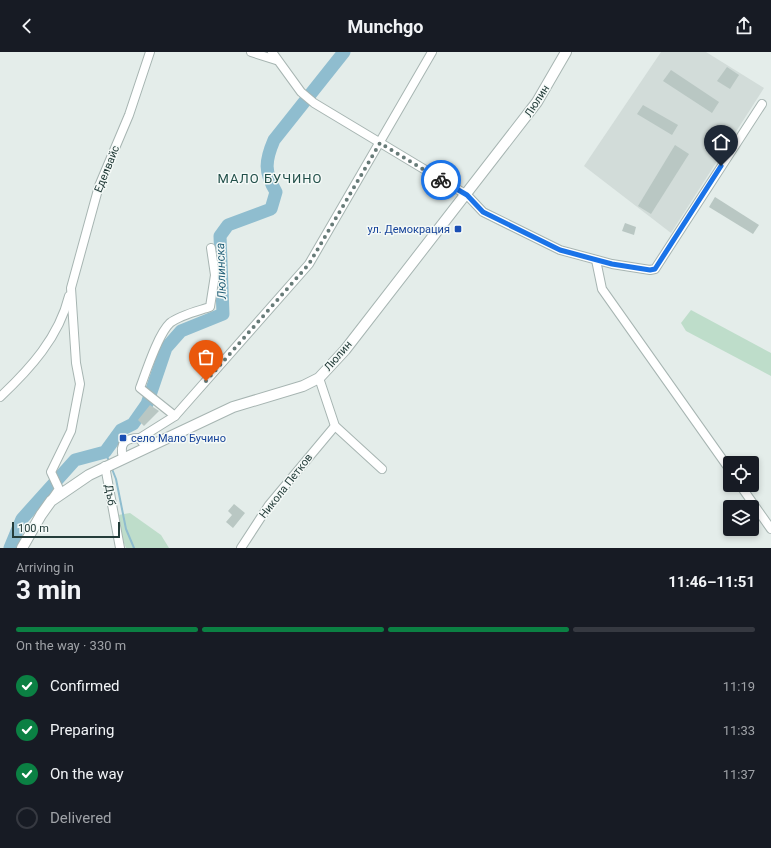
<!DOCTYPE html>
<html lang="en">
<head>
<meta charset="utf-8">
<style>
	body { margin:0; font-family:Roboto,sans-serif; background:#20242c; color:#f1f3f6; height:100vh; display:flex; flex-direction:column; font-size:15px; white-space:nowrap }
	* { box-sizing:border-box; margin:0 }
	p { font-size:13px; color:#9ea1a6 }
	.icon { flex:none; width:22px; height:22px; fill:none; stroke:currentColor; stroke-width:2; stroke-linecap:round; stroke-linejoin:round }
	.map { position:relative; height:496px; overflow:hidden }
	.drawer { display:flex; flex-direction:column; background:#171b24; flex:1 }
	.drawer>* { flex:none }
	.fabs { position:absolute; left:723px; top:404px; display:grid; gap:8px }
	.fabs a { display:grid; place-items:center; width:36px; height:36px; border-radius:4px; background:#171b24; box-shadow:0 2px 6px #0003; font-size:20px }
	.scale { position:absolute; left:12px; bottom:10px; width:108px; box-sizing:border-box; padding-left:4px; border:2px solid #243d3a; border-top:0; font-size:11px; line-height:14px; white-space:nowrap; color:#243d3a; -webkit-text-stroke:3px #f4f9f7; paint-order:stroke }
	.pin { position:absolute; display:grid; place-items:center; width:34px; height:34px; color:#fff; margin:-41px -17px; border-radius:50% 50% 50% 0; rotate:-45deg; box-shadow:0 0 4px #0007 }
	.pin .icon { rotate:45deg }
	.courier { position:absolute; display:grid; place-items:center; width:40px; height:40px; margin:-20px; border:3px solid #1a73e8; border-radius:50%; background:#fff; color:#222; box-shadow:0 1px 5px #0007 }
	.summary em { font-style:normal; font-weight:700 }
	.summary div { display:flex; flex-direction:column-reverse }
	.summary { display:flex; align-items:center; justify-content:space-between; height:68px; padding:0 16px }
	h1 { font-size:26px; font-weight:700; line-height:30px }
	.bar { display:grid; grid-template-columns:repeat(4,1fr); gap:6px 4px; align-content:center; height:48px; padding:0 16px }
	.bar i { height:5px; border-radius:3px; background:#363941 }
	.bar .active { background:#0b8043 }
	.bar p { grid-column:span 4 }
	ol { padding:0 16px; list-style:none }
	li { display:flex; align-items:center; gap:12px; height:44px }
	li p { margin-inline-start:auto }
	li .icon { padding:4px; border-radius:50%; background:#0b8043; color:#fff; stroke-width:4 }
	li:last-child { color:#9ea1a6 }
	li i { width:22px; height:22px; border:2px solid #363941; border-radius:50% }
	header { display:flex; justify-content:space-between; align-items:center; height:52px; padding:0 16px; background:#171b24; font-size:18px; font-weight:700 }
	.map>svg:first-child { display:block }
	.built { fill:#d2dcd9 }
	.green { fill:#beddca }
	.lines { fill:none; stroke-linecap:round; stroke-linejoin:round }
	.stream { stroke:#8fbdcf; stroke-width:2 }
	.river { stroke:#8fbdcf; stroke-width:13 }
	.building { fill:#b9c7c3 }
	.minor-casing { stroke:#a7b5b2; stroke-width:10 }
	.tertiary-casing { stroke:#a7b5b2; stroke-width:12 }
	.minor { stroke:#fff; stroke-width:8 }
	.tertiary { stroke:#fff; stroke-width:10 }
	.done { stroke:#677b78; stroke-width:4; stroke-dasharray:0 7.2 }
	.route { stroke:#1a73e8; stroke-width:5 }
	.transit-dot { fill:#1a4fb4; stroke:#f4f9f7; stroke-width:1.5 }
	.labels { text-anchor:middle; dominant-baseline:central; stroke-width:3; stroke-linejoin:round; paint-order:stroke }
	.street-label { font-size:11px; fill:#243d3a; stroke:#f4f9f7 }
	.transit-label { font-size:11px; fill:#164399; stroke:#f4f9f7; text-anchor:end }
	.water-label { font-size:12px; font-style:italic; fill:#215e77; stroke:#f4f9f7 }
	.quarter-label { font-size:13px; letter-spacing:1px; fill:#214f49; stroke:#f4f9f7 }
</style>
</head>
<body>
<header><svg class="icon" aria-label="back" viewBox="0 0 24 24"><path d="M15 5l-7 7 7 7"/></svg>Munchgo<svg class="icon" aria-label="share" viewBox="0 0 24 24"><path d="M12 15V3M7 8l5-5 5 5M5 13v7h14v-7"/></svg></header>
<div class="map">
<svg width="771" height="496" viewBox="0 0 771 496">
	<rect width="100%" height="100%" fill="#e4edea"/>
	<path class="built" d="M661,0H706L764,36L671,181L584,114Z"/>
	<g class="green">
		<path d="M691,258L771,301V324L686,279L681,271Z"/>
		<path d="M130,461L161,483L169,496H126L122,487L118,463Z"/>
	</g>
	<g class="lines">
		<g class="stream">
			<path d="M105,400L109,409"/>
			<path d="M112,417L116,427L126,477L134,496"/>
		</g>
		<path class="river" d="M10,496L22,467L75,408L105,400L121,378L133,372L147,352L166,296L181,279L223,262L220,184L228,173L271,157L276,140C264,120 265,109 274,88L344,0"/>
	</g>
	<g class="building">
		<path d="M727,15L739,23L730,37L717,29Z"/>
		<path d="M671,18L719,50L712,61L663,29Z"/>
		<path d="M643,53L678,73L672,83L637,62Z"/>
		<path d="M675,93L689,102L651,162L638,154Z"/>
		<path d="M715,145L759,173L753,182L709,155Z"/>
		<path d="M625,171L636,175L634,183L622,179Z"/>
		<path d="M150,353L159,359L144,374L138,368Z"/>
		<path d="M234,452L245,461L233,476L226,470L232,463L228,459Z"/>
	</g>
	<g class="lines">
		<g class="minor-casing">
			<g id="minor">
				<path d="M251,0L276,8"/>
				<path d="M272,0L301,40L314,51L467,143L483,160L560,198L612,212L650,218L655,217L762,52"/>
				<path d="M596,208L602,237L730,418"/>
				<path d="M319,326L335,374L382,417"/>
				<path d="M0,345C30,317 59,285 69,244"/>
				<path d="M175,364L140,336C146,320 158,282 170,271C180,263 198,259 210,255L215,223L211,196"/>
				<path d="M140,386L175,364L309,212L432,0"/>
				<path d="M123,406C119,391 125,386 140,386L142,390"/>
				<path d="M105,414L120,496"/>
				<path d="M740,433L771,477"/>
				<path d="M52,447L59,437L51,420L71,379L80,332L76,311L71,236L99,134L129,63L150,0"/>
				<path d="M241,496L269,453L335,374"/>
			</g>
		</g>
		<g class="tertiary-casing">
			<path id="tertiary" d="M22,496L41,463L51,449L89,423L233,355L303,334L319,326L345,298L537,50L566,0"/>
		</g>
		<use href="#minor" class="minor"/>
		<use href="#tertiary" class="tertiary"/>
	</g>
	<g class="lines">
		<path class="done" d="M206,329L309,212L380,91L441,128"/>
		<path class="route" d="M441,128L467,143L483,160L560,198L612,212L650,218L655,217L721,114"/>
	</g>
	<g class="transit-dot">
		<rect x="454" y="173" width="8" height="8" rx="2"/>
		<rect x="119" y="382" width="8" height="8" rx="2"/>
	</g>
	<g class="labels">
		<g class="street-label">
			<text transform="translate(537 49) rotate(-57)">Люлин</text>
			<text transform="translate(107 117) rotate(-68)">Еделвайс</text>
			<text transform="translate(338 304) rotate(-49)">Люлин</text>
			<text transform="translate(286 434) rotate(-52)">Никола Петков</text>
			<text transform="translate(110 443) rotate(81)">Дъб</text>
		</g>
		<g class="transit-label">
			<text x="450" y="177">ул. Демокрация</text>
			<text x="131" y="386" text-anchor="start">село Мало Бучино</text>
		</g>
		<g class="water-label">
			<text transform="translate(221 219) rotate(-92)">Люлинска</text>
		</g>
		<g class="quarter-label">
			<text x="270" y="126">МАЛО БУЧИНО</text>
		</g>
	</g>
</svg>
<div class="fabs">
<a><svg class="icon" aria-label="locate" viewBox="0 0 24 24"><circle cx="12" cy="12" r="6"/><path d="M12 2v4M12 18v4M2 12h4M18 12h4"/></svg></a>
<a><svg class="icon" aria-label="layers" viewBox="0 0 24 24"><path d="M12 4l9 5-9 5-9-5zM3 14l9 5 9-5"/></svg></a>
</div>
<div class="scale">100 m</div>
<div class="pin" style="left:206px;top:329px;background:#ea580c"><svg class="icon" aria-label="bag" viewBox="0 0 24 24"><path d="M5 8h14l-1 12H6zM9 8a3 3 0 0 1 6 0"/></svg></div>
<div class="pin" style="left:721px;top:114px;background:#1f2937"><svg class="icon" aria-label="home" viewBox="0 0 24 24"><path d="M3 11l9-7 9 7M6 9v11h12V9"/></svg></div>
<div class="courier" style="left:441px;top:128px"><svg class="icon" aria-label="bike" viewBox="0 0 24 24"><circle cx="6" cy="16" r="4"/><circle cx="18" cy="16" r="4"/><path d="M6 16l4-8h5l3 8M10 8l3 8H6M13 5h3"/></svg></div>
</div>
<section class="drawer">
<div class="summary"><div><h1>3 min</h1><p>Arriving in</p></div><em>11:46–11:51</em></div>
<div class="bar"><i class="active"></i><i class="active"></i><i class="active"></i><i></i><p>On the way · 330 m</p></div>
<ol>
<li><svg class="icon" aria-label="check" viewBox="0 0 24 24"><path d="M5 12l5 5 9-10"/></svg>Confirmed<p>11:19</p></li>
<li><svg class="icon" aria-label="check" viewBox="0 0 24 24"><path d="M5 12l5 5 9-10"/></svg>Preparing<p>11:33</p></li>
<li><svg class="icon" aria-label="check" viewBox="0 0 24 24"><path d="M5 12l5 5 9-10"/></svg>On the way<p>11:37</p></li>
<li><i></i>Delivered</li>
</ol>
</section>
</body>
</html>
